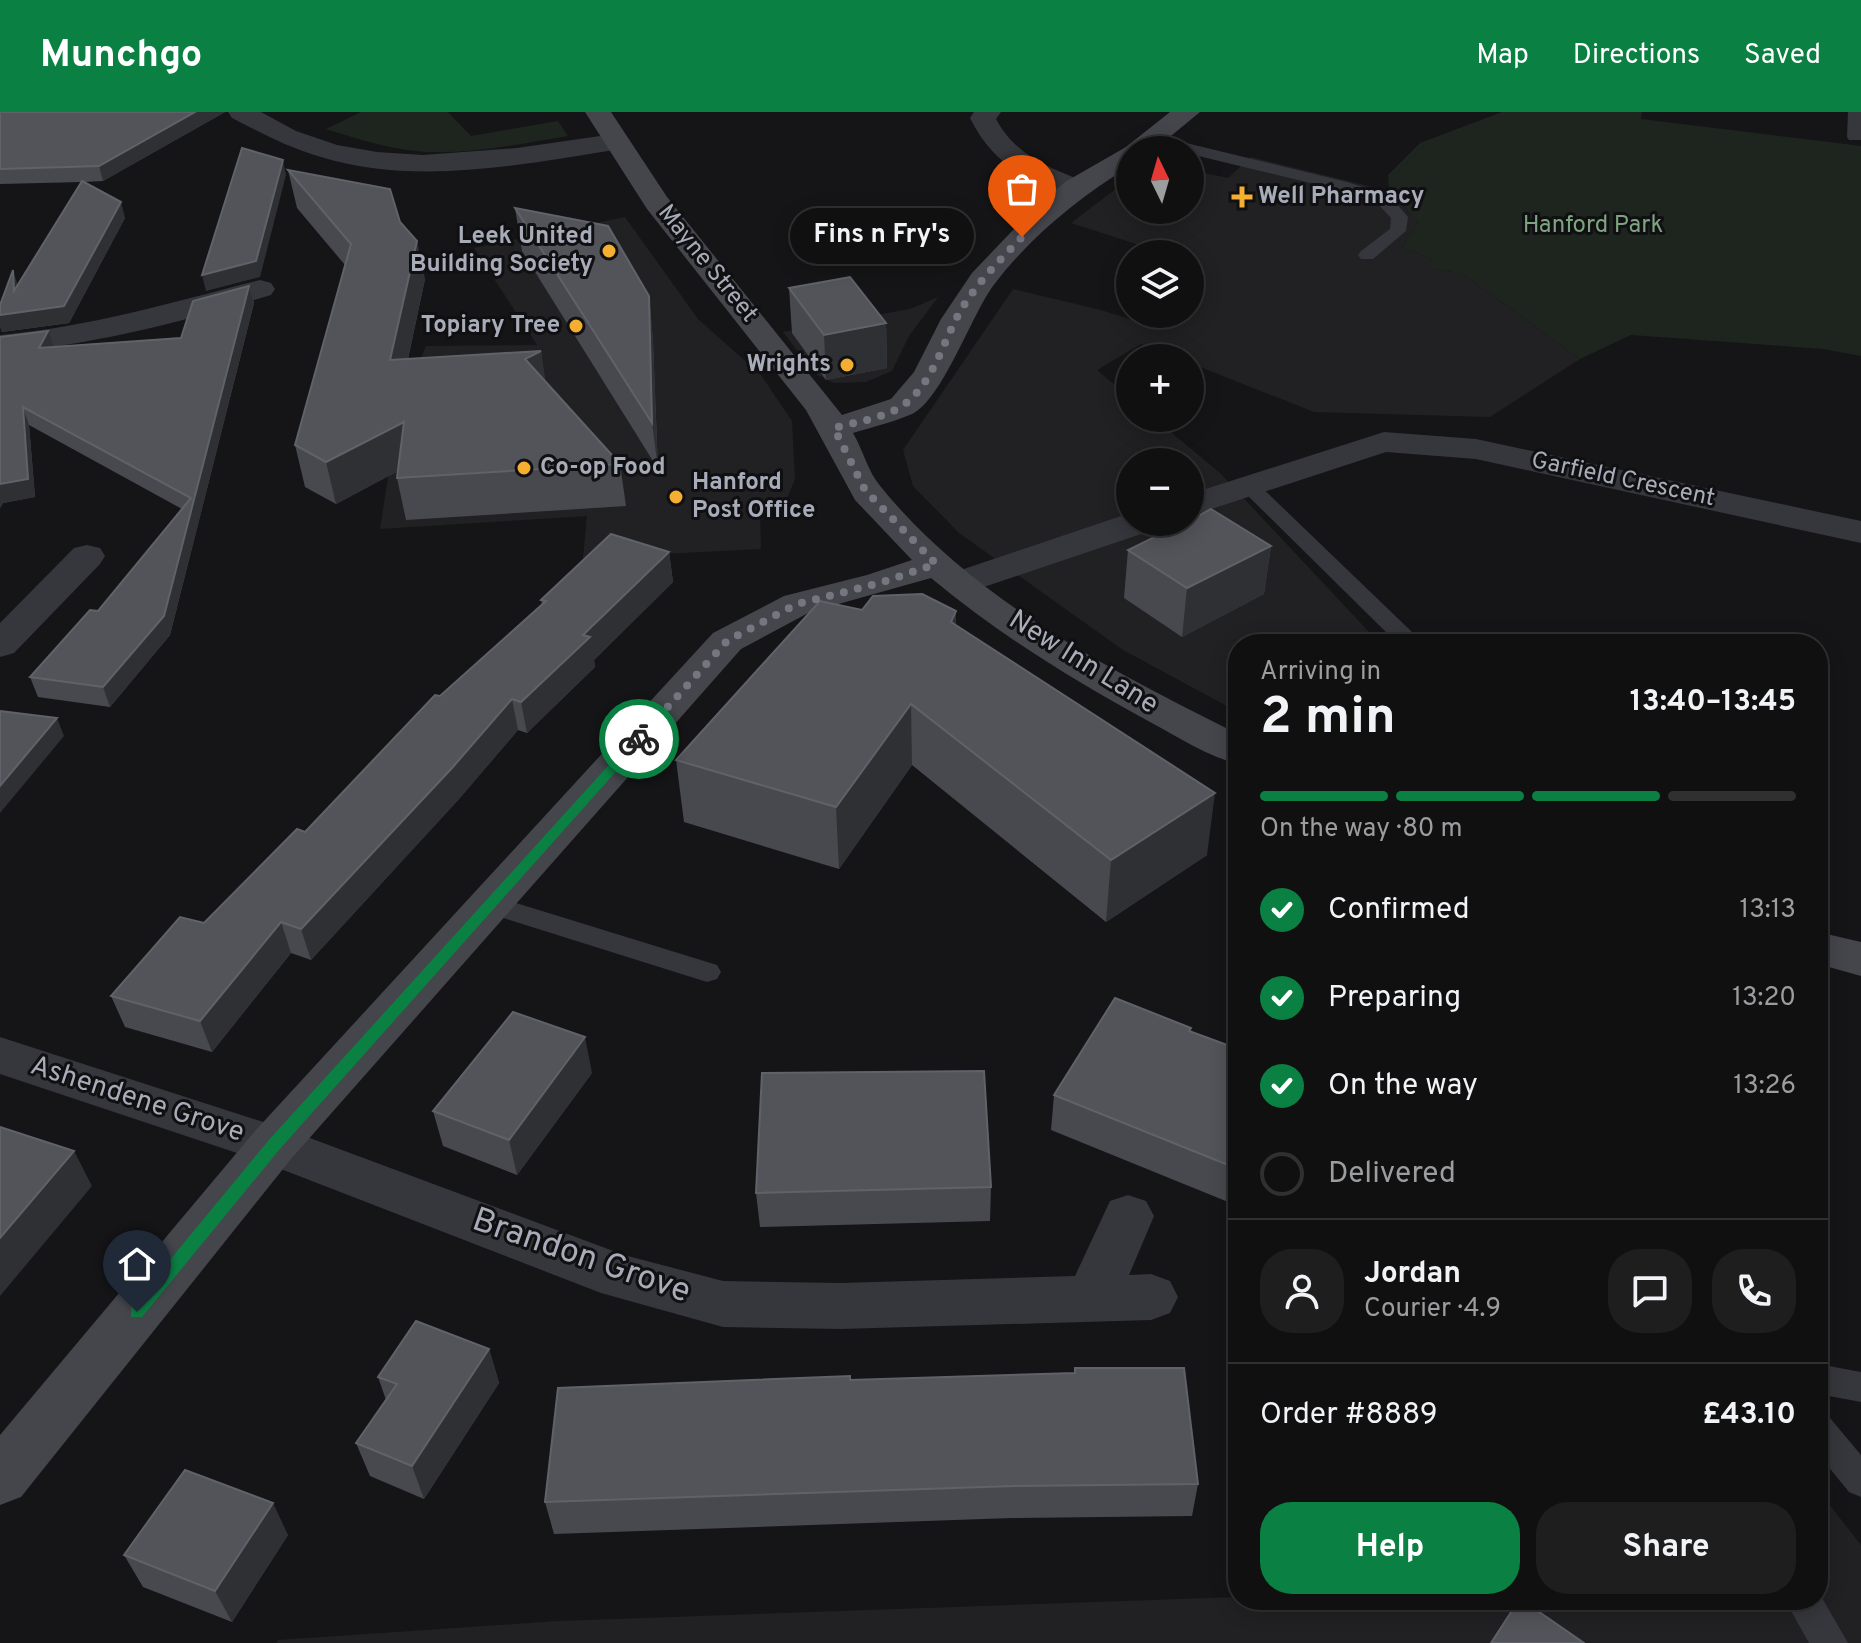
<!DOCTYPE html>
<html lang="en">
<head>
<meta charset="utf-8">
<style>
	body { margin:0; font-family:Overpass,sans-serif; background:#1e1e1f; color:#f1f3f6; height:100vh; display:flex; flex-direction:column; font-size:30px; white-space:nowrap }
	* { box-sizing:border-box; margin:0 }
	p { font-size:26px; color:#9c9d9f }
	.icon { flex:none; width:44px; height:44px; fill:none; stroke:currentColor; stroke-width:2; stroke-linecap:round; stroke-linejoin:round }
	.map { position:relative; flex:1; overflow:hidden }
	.panel { position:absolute; left:1228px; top:522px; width:600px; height:976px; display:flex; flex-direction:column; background:#101011; border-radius:32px; box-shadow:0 4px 20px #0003,0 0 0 2px #303031 }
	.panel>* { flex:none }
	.needle { width:52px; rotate:355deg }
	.controls { position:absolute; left:1116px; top:24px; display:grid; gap:16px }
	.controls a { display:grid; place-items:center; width:88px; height:88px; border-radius:50%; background:#101011; box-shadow:0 4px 20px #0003,0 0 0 2px #303031; font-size:40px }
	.pin { position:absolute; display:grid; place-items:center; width:68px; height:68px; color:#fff; margin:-82px -34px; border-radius:50% 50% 50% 0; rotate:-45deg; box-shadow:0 0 8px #0007 }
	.pin .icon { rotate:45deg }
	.courier { position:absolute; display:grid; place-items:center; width:80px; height:80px; margin:-40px; border:6px solid #0b8043; border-radius:50%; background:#fff; color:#222; box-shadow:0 2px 10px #0007 }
	.bubble { position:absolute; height:56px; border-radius:28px; background:#101011; box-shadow:0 4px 20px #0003,0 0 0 2px #303031; font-size:26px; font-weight:700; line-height:56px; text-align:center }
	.head em { font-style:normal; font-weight:700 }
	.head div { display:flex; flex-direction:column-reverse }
	.head { display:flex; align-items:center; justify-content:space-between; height:136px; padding:0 32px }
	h1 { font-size:52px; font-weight:700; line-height:60px }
	.bar { display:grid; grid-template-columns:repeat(4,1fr); gap:12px 8px; align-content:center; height:96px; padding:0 32px }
	.bar i { height:10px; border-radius:6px; background:#303031 }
	.bar .selected { background:#0b8043 }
	.bar p { grid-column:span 4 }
	.line { display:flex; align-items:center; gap:20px; padding:0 32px; border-top:2px solid #303031 }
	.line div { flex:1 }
	.round { display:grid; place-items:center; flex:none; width:84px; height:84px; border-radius:32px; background:#1e1e1f }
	ol { padding:0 32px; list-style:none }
	li { display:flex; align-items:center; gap:24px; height:88px }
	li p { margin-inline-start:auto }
	li .icon { padding:8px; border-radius:50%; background:#0b8043; color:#fff; stroke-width:4 }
	li:last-child { color:#9c9d9f }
	li i { width:44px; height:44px; border:4px solid #303031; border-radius:50% }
	.action { display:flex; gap:16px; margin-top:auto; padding:16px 32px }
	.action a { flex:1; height:92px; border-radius:32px; background:#0b8043; color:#fff; font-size:32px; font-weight:700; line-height:92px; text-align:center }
	.action a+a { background:#1e1e1f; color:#f1f3f6 }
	header { display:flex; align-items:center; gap:48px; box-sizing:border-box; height:112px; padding:0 40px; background:#0b8043; color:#fff }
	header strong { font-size:38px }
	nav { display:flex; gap:44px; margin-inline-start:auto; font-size:28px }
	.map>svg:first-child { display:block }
	.built { fill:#212124; fill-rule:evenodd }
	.green { fill:#1d251e }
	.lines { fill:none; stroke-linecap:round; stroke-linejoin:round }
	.lane { fill:#36373c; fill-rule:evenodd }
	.street { fill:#36373c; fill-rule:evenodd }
	.secondary { fill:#44464c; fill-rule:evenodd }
	.wall { fill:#48494f }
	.shaded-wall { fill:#2f3034 }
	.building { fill:#52545a; stroke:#606269; stroke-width:2 }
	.route { fill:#0b8043 }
	.done { stroke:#747780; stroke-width:8; stroke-dasharray:0 14.4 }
	.poi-dot { fill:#f4af31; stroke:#101012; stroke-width:3 }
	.labels { text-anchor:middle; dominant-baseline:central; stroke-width:6; stroke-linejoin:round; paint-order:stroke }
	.far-poi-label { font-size:24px; font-weight:bold; fill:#a7acb8; stroke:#101012; text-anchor:start }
	.far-park-label { font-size:24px; fill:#7ea380; stroke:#101012 }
	.far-street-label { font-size:24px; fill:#a7acb8; stroke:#101012 }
	.street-label { font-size:28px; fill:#a7acb8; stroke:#101012 }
	.near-street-label { font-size:34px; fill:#a7acb8; stroke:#101012 }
</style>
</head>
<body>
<header>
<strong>Munchgo</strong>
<nav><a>Map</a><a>Directions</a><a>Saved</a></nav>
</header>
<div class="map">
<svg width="1861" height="1531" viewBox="0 0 1861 1531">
	<rect width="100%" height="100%" fill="#151517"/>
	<g class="built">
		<path d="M1251,45L1389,79L1418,110L1402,135L1432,147L1431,156L1463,162L1580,247L1490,305L1314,300L1190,251V246H1177L1141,232L1097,258L1130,286V306H1154L1220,361L1370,521L1358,532H1238V600L1123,538L959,421L913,374L903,338L1013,177L1101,198L1157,216L1173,202H1190V186L1203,174L1190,149V142H1167L1071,111L1130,66V98H1190V58L1228,66ZM1130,350H1190V410H1130Z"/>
		<path d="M625,105L698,207L761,263L792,309L795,367L783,396L760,397L761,437L583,446L587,404L380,417L399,295L426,234L537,233L474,136Z"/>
		<path d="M938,185L909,224L892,259L866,270L834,271L815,262L783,220L910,197Z"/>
		<path d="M1818,1378L1861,1433V1531H276L278,1528L558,1509L1238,1485V1488H1818Z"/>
	</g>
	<g class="green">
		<path d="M361,0H448L471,24L558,9L568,24C519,32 466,44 415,39C385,36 355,26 326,17Z"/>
		<path d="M1502,0H1642L1641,7L1861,34V244L1823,237L1631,223L1580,247L1463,162L1430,156L1432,147L1402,135L1418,110L1389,79L1388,63L1420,31Z"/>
	</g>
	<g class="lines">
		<g class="lane">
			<path d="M1848,0H1861V28H1849L1847,25Z"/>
			<path d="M1153,23L1347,70L1389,83L1408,105L1406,119L1373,147H1361L1358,143L1361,139L1390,117L1391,106L1377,91L1336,77L1190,42V38L1147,31V25Z"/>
			<path d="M1248,367L1255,369L1411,519L1414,524L1411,529H1395L1241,377L1238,373L1241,369Z"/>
			<path d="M490,783L717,853L721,860L717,867L707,870L481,799L477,792L481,785Z"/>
			<path d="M1818,1252L1861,1260V1290L1818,1282Z"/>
			<path d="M1818,1302L1830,1306L1861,1343V1385L1849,1380L1818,1342Z"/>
			<path d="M1818,1479L1848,1531H1809L1785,1488H1818Z"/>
		</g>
		<g class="street">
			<path d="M228,0H261L296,19L337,33L377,40L423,43L517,36L614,22L623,24L627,30L623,36L614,38C519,53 416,74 321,45C289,36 261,21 232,6Z"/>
			<path d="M974,0H1001L996,7C1016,44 1048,55 1085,70L1089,76L1085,82C1071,85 1061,80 1049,75C1011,60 988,42 970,6Z"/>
			<path d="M260,168L271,171L275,177L271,183C182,210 93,233 0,241V223C90,215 173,190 260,168Z"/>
			<path d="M1384,320L1476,327L1861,409V431L1476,347L1386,340L1190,404V382Z"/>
			<path d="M1127,402H1130V410H1158L1153,418L975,478L962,481L949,478L943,470L949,462Z"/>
			<path d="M87,433L100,436L105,444L100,452L14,541L0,545V511L74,436Z"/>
			<path d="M0,925L291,1019L624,1143L723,1169L841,1171L1075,1164L1110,1089L1128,1083L1146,1089L1154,1104L1129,1163L1151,1162L1170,1169L1178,1185L1170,1201L1151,1208L841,1217L723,1215L601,1181L255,1047L0,962Z"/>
		</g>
		<g class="secondary">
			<path d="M585,0H611L667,85L842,303L891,287L914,260L941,207L972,161L1032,98L1065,70L1126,35L1170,0H1200L1154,38H1130V54C1078,86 1030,125 993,174C971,204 942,288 912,302C894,310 872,315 853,321C863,338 868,360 881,375C972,487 1111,559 1238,622V652C1207,644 1178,625 1150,610C1073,568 998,522 931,466L810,500L741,537L291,1047L21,1385L0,1393V1323L255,1019L713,521L784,484L867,463L912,448L855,388L806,298L647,97Z"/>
			<path d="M1818,820L1861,830V864L1818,852Z"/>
		</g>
	</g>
	<g class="wall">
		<path d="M0,0H225L103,69L84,70L125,106L69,211L2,220L0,214V193L18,173L81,70L0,72Z"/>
		<path d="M288,58L400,110L425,167L408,247L541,239L545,270L620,352L626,394L406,408L397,366L398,359L336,392L305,375L295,333L345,153L297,96Z"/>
		<path d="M515,96L649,184L653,229L658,357L522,139Z"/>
		<path d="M249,174L254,191L170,523L110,595L38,585L30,565L98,499L182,397L29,313L35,385L3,391L0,396V225L54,235L181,226Z"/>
		<path d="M789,176L886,211L887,256L826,268L792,221Z"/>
		<path d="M1271,434L1264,482L1182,525L1124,486L1128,438Z"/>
		<path d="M669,440L673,470L594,548L595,555L527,621L518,618L459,687L311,848L291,841L212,940L125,915L111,884L204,811L305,720L440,584L542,493L541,488Z"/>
		<path d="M862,498L956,514L1207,743L1106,810L912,653L839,757L684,710L676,648Z"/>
		<path d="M1191,916L1190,919L1238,937V1094L1051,1018L1054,983Z"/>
		<path d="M592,961L517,1063L443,1034L433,999Z"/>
		<path d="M991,1075L990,1109L760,1115L756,1081Z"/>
		<path d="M489,1237L499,1271L424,1387L370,1364L356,1331L386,1288L378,1265Z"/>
		<path d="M1075,1256L1198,1372L1192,1404L1012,1406L554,1422L545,1390L850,1268L1075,1261Z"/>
		<path d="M288,1423L232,1510L143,1475L124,1443Z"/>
	</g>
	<g class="shaded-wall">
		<path d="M195,0H225L103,69L99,54Z"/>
		<path d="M283,48L286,63L260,165L206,179L202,163Z"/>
		<path d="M121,90L125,106L69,211L2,220L0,214V203Z"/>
		<path d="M417,129L425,167L399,288L390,248Z"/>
		<path d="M13,158L18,174L14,179Z"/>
		<path d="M249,174L254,191L170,523L110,595L103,575L164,504Z"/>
		<path d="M649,184L653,229L658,357L652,311Z"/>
		<path d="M886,211L887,256L826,268L824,223Z"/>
		<path d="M48,219L55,237L39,236Z"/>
		<path d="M541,239L547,280L525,247Z"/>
		<path d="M23,295L29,313L35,385L3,391L0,396V372Z"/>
		<path d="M404,310L413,351L336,392L326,350Z"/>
		<path d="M1271,434L1264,482L1182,525L1187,476Z"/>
		<path d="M669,440L673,470L594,548L595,555L527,621L521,590L583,523Z"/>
		<path d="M956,499V560L951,510Z"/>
		<path d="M512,587L518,618L459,687L311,848L301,817Z"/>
		<path d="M911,592L912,653L839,757L836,695Z"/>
		<path d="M57,606L64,624L0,701V674Z"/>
		<path d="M1215,681L1207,743L1106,810L1111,748Z"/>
		<path d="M281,810L291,841L212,940L200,909Z"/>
		<path d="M585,925L592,961L517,1063L509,1028Z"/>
		<path d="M74,1039L92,1074L0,1184V1126Z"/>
		<path d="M489,1237L499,1271L424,1387L412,1354Z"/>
		<path d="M273,1391L288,1423L232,1510L215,1479Z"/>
	</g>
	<g class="building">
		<path d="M0,0H195L99,54L0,57Z"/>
		<path d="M242,36L283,48L256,149L202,163Z"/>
		<path d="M288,58L390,77L400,110L417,129L390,248L541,239L525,247L620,352L397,366L404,310L326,350L295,333L351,132Z"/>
		<path d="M82,69L121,90L64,194L0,203V193L13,158L14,179Z"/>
		<path d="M515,96L608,114L649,184L652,311Z"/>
		<path d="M850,165L886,211L824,223L789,176Z"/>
		<path d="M249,174L164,504L103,575L30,565L90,498L98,499L191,386L23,295L28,367L0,372V225L48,219L39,236L181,226L193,189Z"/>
		<path d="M1211,397L1271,434L1187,476L1128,438L1185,410H1190V408Z"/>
		<path d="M611,422L669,440L583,523L590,525L521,590L512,587L452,656L301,817L281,810L200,909L111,884L180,805L204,811L297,717L305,720L435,583L440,584L546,489L541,488Z"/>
		<path d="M922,482L956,499L951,510L1215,681L1111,748L911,592L836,695L676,648L820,489L862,498L873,484Z"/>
		<path d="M0,599L57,606L0,674Z"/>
		<path d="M1115,886L1191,916L1189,919L1238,937V1057L1054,983Z"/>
		<path d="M513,900L585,925L509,1028L433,999Z"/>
		<path d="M984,959L991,1075L756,1081L762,961Z"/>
		<path d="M0,1015L74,1039L0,1126Z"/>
		<path d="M416,1209L489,1237L412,1354L356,1331L397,1272L378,1265Z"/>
		<path d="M1075,1256H1184L1198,1372L1014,1374L545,1390L558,1276L850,1264V1268L1075,1261Z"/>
		<path d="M185,1358L273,1391L215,1479L124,1443Z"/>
		<path d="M1519,1488H1522L1584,1531H1491Z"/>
	</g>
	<path class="route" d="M635,624L645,627L279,1038L142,1205H131V1195L268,1029Z"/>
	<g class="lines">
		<path class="done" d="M639,627L727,529L797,492L880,471L936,452L865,378L834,316C856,310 886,306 905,292C932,270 941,237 956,207C972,176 998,150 1022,125"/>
	</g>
	<g class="poi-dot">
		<path d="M1238 73h8v8h8v8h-8v8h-8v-8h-8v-8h8z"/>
		<circle cx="609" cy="139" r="8"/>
		<circle cx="576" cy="214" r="8"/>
		<circle cx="847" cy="253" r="8"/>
		<circle cx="524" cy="356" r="8"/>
		<circle cx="676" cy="385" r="8"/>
	</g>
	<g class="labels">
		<g class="far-poi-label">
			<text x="1258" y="85">Well Pharmacy</text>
			<text x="593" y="125" text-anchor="end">Leek United<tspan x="593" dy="28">Building Society</tspan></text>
			<text x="560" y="214" text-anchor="end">Topiary Tree</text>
			<text x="831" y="253" text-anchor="end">Wrights</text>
			<text x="540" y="356">Co-op Food</text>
			<text x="692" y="371">Hanford<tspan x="692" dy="28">Post Office</tspan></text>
		</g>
		<g class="far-park-label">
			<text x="1593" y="114">Hanford Park</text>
		</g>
		<g class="far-street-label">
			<text transform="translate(707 152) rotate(51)">Mayne Street</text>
			<text transform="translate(1623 368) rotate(12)">Garfield Crescent</text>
		</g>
		<g class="street-label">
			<text transform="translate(1083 551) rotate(32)">New Inn Lane</text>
			<text transform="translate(137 988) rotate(18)">Ashendene Grove</text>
		</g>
		<g class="near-street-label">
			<text transform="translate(581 1145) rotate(19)">Brandon Grove</text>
		</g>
	</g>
</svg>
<div class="controls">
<a><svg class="needle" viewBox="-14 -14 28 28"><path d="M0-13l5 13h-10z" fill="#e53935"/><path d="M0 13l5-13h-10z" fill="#9c9d9f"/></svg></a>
<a><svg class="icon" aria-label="layers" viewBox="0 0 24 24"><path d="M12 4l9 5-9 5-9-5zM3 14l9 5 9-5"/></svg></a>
<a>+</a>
<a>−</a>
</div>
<div class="pin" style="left:1022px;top:125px;background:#ea580c"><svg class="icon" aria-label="bag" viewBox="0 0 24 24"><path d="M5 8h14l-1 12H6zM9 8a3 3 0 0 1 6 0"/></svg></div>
<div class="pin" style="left:137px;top:1200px;background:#1f2937"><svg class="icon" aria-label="home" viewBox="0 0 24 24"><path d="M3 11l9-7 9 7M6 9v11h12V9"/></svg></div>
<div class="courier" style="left:639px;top:627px"><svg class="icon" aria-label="bike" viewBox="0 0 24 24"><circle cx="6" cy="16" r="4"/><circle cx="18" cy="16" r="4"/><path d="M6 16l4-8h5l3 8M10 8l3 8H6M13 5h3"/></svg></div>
<div class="bubble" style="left:790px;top:96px;width:184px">Fins n Fry's</div>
<section class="panel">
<div class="head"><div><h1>2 min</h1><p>Arriving in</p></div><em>13:40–13:45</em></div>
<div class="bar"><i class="selected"></i><i class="selected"></i><i class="selected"></i><i></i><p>On the way · 80 m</p></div>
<ol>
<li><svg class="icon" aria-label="check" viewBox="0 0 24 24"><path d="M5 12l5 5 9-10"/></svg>Confirmed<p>13:13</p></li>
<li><svg class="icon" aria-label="check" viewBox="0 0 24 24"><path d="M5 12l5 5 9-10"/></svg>Preparing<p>13:20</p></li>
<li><svg class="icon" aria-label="check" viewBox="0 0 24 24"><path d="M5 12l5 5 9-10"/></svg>On the way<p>13:26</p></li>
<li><i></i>Delivered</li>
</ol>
<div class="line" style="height:144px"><a class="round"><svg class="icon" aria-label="person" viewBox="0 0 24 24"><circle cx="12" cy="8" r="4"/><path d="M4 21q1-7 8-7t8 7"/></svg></a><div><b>Jordan</b><p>Courier · 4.9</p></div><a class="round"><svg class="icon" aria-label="chat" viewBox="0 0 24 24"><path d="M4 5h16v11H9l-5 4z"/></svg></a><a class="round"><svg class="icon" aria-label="phone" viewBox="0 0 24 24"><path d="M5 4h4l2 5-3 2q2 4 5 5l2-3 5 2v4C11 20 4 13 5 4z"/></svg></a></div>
<div class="line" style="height:104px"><div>Order #8889</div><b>£43.10</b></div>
<div class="action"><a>Help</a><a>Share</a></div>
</section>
</div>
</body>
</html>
